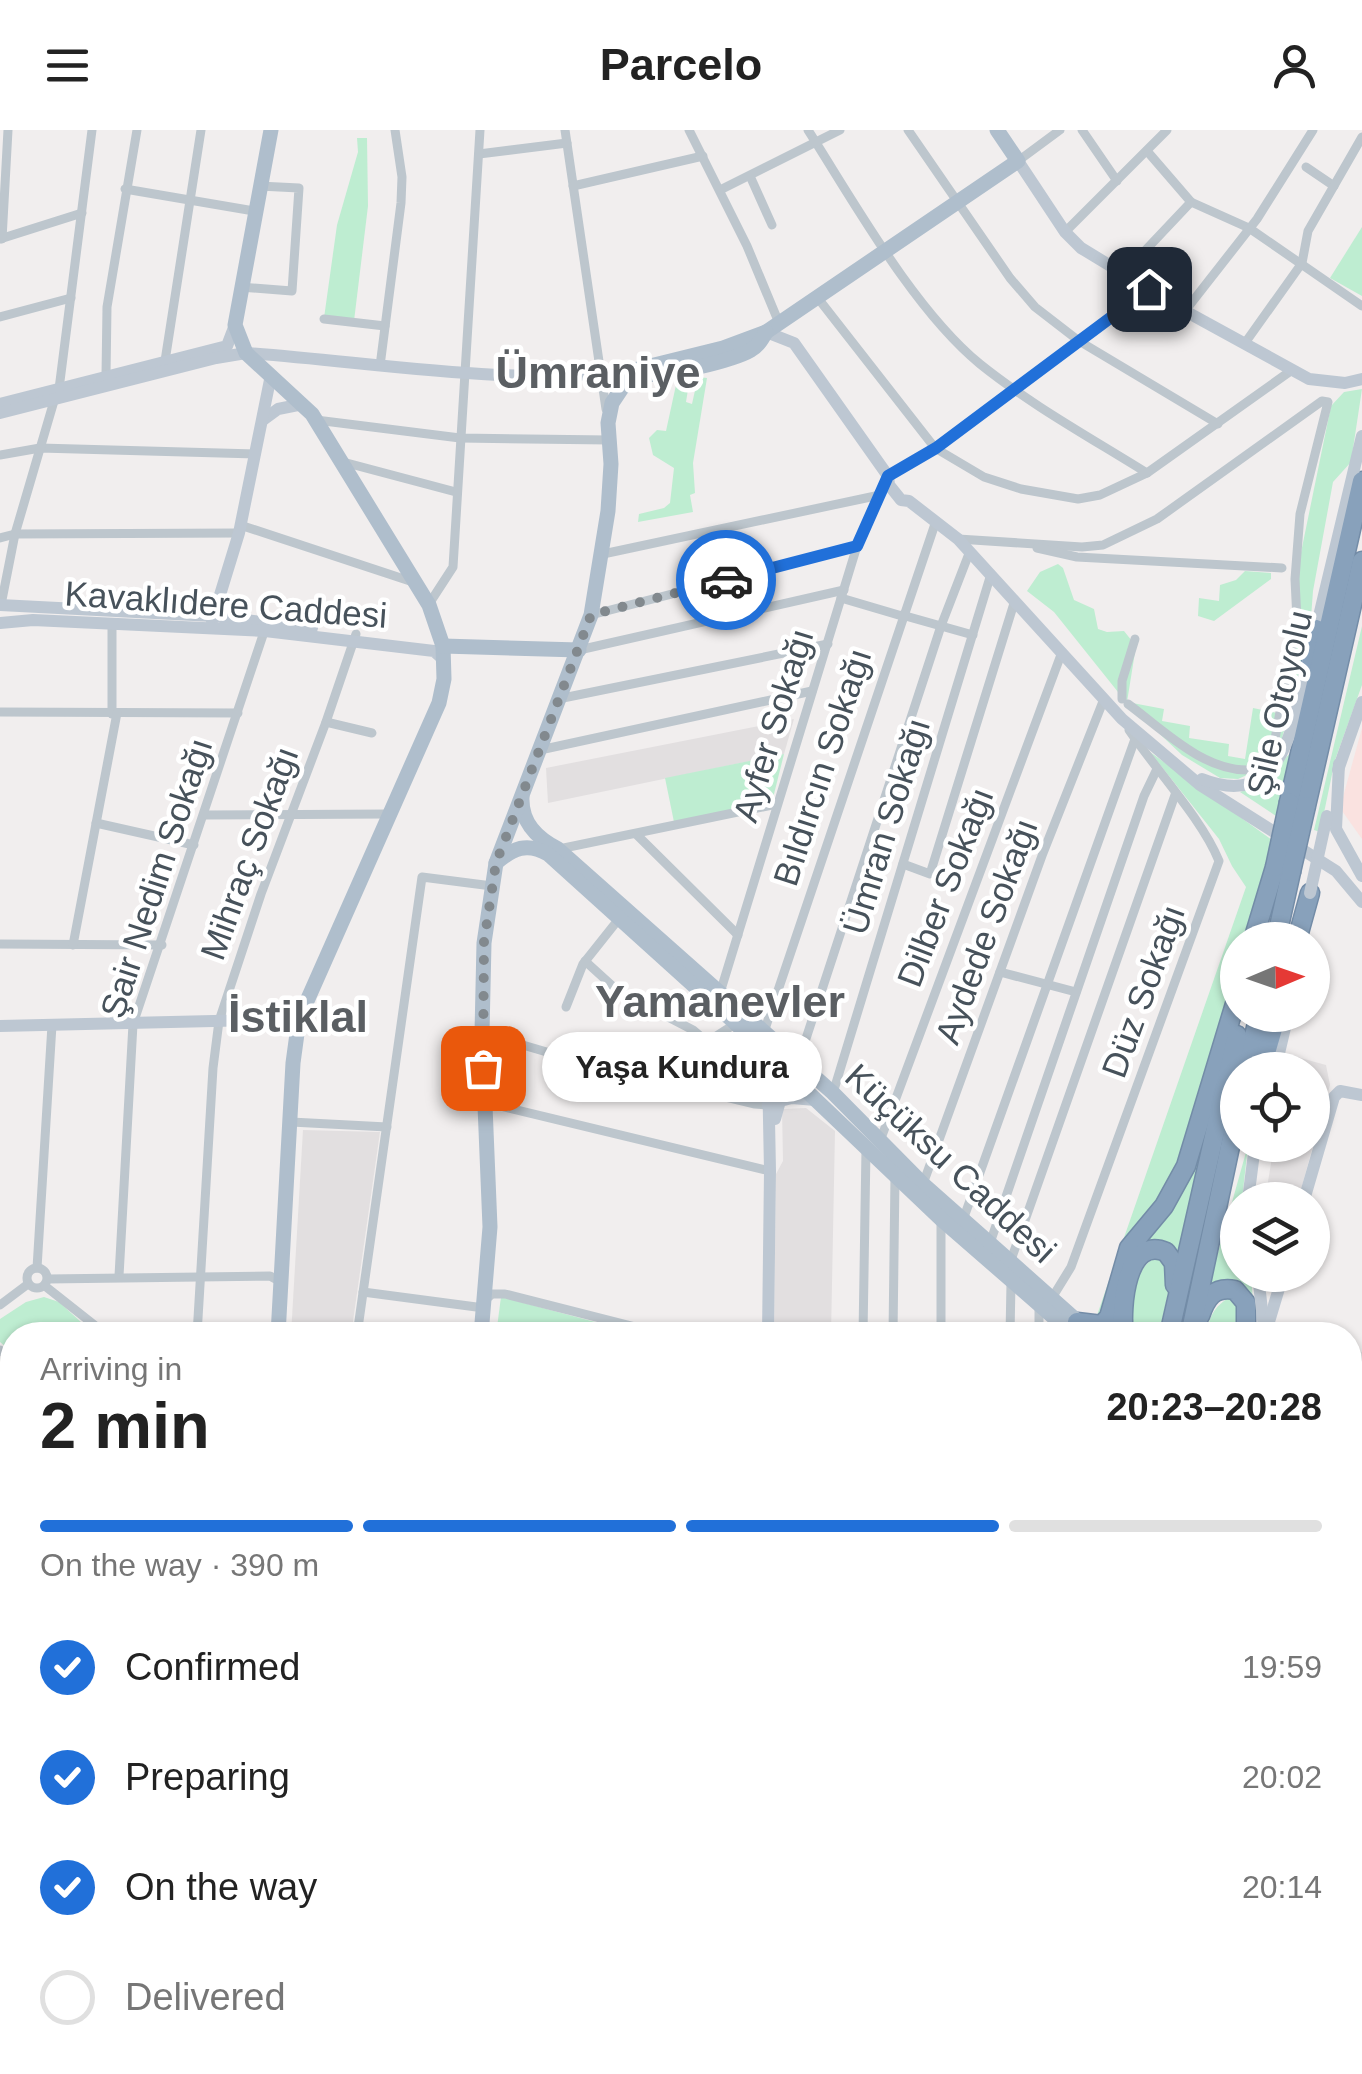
<!DOCTYPE html>
<html lang="en">
<head>
<meta charset="utf-8">
<style>
	body { margin:0; font-family:Helvetica,sans-serif; background:#f6f6f6; color:#222; height:100vh; display:flex; flex-direction:column; font-size:38px; white-space:nowrap }
	* { box-sizing:border-box; margin:0 }
	p { font-size:32px; color:#767676 }
	.icon { flex:none; width:55px; height:55px; fill:none; stroke:currentColor; stroke-width:2; stroke-linecap:round; stroke-linejoin:round }
	.map { position:relative; flex:1; overflow:hidden }
	.side { position:absolute; left:0px; top:1192px; width:1362px; height:752px; display:flex; flex-direction:column; background:#fff; border-radius:40px 40px 0 0; box-shadow:0 2px 8px #0004 }
	.side>* { flex:none }
	.needle { width:65px; rotate:88deg }
	.controls { position:absolute; left:1220px; top:792px; display:grid; gap:20px }
	.controls a { display:grid; place-items:center; width:110px; height:110px; border-radius:50%; background:#fff; box-shadow:0 2px 8px #0004; font-size:50px }
	.pin { position:absolute; display:grid; place-items:center; width:85px; height:85px; color:#fff; margin:-42px; border-radius:20px; box-shadow:0 5px 15px #0006 }
	.courier { position:absolute; display:grid; place-items:center; width:100px; height:100px; margin:-50px; border:8px solid #2170d9; border-radius:50%; background:#fff; color:#222; box-shadow:0 2px 12px #0007 }
	.bubble { position:absolute; height:70px; border-radius:35px; background:#fff; box-shadow:0 2px 8px #0004; font-size:32px; font-weight:600; line-height:70px; text-align:center }
	.overview em { font-style:normal; font-weight:600 }
	.overview div { display:flex; flex-direction:column-reverse }
	.overview { display:flex; align-items:center; justify-content:space-between; height:170px; padding:0 40px }
	h1 { font-size:65px; font-weight:600; line-height:75px }
	.bar { display:grid; grid-template-columns:repeat(4,1fr); gap:15px 10px; align-content:center; height:120px; padding:0 40px }
	.bar i { height:12px; border-radius:8px; background:#e0e0e0 }
	.bar .current { background:#2170d9 }
	.bar p { grid-column:span 4 }
	ol { padding:0 40px; list-style:none }
	li { display:flex; align-items:center; gap:30px; height:110px }
	li p { margin-inline-start:auto }
	li .icon { padding:10px; border-radius:50%; background:#2170d9; color:#fff; stroke-width:4 }
	li:last-child { color:#767676 }
	li i { width:55px; height:55px; border:5px solid #e0e0e0; border-radius:50% }
	header { display:flex; justify-content:space-between; align-items:center; height:130px; padding:0 40px; background:#fff; font-size:45px; font-weight:600 }
	.map>svg:first-child { display:block }
	.commercial { fill:#fbf6e8 }
	.education { fill:#e2dfe0 }
	.medical { fill:#fae2e0 }
	.green { fill:#beedd1 }
	.lines { fill:none; stroke-linecap:round; stroke-linejoin:round }
	.highway-casing { stroke:#738ca7; stroke-width:21 }
	.street { stroke:#bdc6cd; stroke-width:9 }
	.secondary { stroke:#bdc7d2; stroke-width:12 }
	.primary { stroke:#afbecc; stroke-width:15 }
	.highway { stroke:#88a1bb; stroke-width:18 }
	.highway-bridge-casing { stroke:#738ca7; stroke-width:21; stroke-linecap:butt }
	.secondary-bridge { stroke:#bdc7d2; stroke-width:12 }
	.highway-bridge { stroke:#88a1bb; stroke-width:18 }
	.done { stroke:#82898e; stroke-width:10; stroke-dasharray:0 18 }
	.route { stroke:#2170d9; stroke-width:12 }
	.labels { text-anchor:middle; dominant-baseline:central; stroke-width:9; stroke-linejoin:round; paint-order:stroke }
	.street-label { font-size:35px; fill:#47525b; stroke:#fff }
	.district-label { font-size:45px; font-weight:bold; fill:#5b5f63; stroke:#fff }
</style>
</head>
<body>
<header><svg class="icon" aria-label="menu" viewBox="0 0 24 24"><path d="M4 6h16M4 12h16M4 18h16"/></svg>Parcelo<svg class="icon" aria-label="person" viewBox="0 0 24 24"><circle cx="12" cy="8" r="4"/><path d="M4 21q1-7 8-7t8 7"/></svg></header>
<div class="map">
<svg width="1362" height="1944" viewBox="0 0 1362 1944">
	<rect width="100%" height="100%" fill="#f1eeee"/>
	<g class="commercial">
		<path d="M1362,1553V1676L1350,1685V1560Z"/>
		<path d="M1350,1793L1362,1803V1944H1347L1341,1933L1350,1932Z"/>
	</g>
	<g class="education">
		<path d="M794,589L784,624L548,673L546,638Z"/>
		<path d="M1297,927L1326,935L1330,955L1298,1070H1265L1274,1015H1312V940H1293Z"/>
		<path d="M806,978L835,1001L831,1205H774L776,1044L783,1031L782,979Z"/>
		<path d="M303,1000L380,1002L351,1205H291Z"/>
		<path d="M1350,1219L1362,1222V1300L1350,1341Z"/>
	</g>
	<path class="medical" d="M1362,598V709L1340,678Z"/>
	<g class="green">
		<path d="M357,8H367L368,76L354,191L324,188L337,95L358,22Z"/>
		<path d="M1362,97V166L1330,148Z"/>
		<path d="M690,247L686,272L692,274L698,247L707,248L693,333L695,363L690,365L693,382L638,392L639,384L664,378L670,373L674,338L653,325L649,308L657,300L666,301L676,255Z"/>
		<path d="M1362,259L1351,332L1333,352L1313,461L1310,501L1280,616L1269,635L1238,649L1220,648L1182,625L1126,572L1054,482L1027,461L1040,442L1058,434L1063,438L1074,470L1094,479L1098,499L1107,502L1124,501L1136,516L1127,572L1164,579L1162,591L1190,596L1189,608L1229,614L1228,626L1245,629L1253,578L1277,583L1300,482L1297,442L1331,276L1344,262Z"/>
		<path d="M1245,441L1271,443V449L1214,491L1198,486L1199,468L1219,471L1220,455L1236,450Z"/>
		<path d="M1362,496V555L1335,630L1320,702L1314,700Z"/>
		<path d="M1292,621L1276,686L1240,662L1261,655Z"/>
		<path d="M1150,622L1272,710L1247,810H1238L1237,846L1192,1000L1172,1052L1108,1179L1096,1188L1246,757L1232,736L1219,709Z"/>
		<path d="M784,624L772,672L674,692L665,648Z"/>
		<path d="M1205,1010L1178,1130L1134,1117L1183,1060Z"/>
		<path d="M1248,1015L1242,1070H1238V1145H1251L1253,1172L1208,1158Z"/>
		<path d="M1157,1127L1169,1133L1171,1149L1159,1205H1131C1132,1180 1131,1138 1157,1127Z"/>
		<path d="M44,1167L59,1172L82,1193L71,1205H12V1222L0,1212V1189L26,1172Z"/>
		<path d="M501,1167L644,1205H496Z"/>
		<path d="M1230,1167L1238,1169L1241,1205H1205C1210,1187 1213,1177 1230,1167Z"/>
		<path d="M0,1679L12,1681V1782L0,1779Z"/>
	</g>
	<g class="lines">
		<g class="highway-casing">
			<g id="highway">
				<path d="M1311,533L1316,499"/>
				<path d="M1289,672L1362,351"/>
				<path d="M1306,676L1362,431"/>
				<path d="M1253,810L1275,737"/>
				<path d="M1276,810L1291,742"/>
				<path d="M1297,810L1310,763"/>
				<path d="M1246,940L1259,885"/>
				<path d="M1261,940L1277,885"/>
				<path d="M1200,1186C1206,1168 1214,1156 1235,1160L1246,1173V1205"/>
				<path d="M1077,1192L1102,1195L1109,1187L1129,1118L1164,1076L1186,1036L1238,864"/>
				<path d="M1124,1205C1120,1178 1126,1105 1166,1122L1174,1133L1175,1155"/>
				<path d="M1169,1205L1237,905"/>
				<path d="M1190,1205L1238,979"/>
				<path d="M1262,1932L1267,1944"/>
				<path d="M1284,1932L1290,1944"/>
			</g>
		</g>
		<g class="street">
			<path d="M565,0L606,279"/>
			<path d="M689,0L747,116L779,193"/>
			<path d="M808,0C854,72 914,180 980,234C1031,275 1091,308 1147,343"/>
			<path d="M908,0L1010,148L1035,177L1079,211L1218,294"/>
			<path d="M1082,0L1117,51"/>
			<path d="M479,24L567,13"/>
			<path d="M1018,31L1060,0"/>
			<path d="M1306,37L1334,56"/>
			<path d="M750,46L772,95"/>
			<path d="M573,56L703,26"/>
			<path d="M125,59L254,81"/>
			<path d="M720,60L840,0"/>
			<path d="M1191,72L1249,98L1362,176"/>
			<path d="M1065,102L1167,0"/>
			<path d="M0,109L82,83"/>
			<path d="M2,109L8,0"/>
			<path d="M1123,144L1191,72L1147,21"/>
			<path d="M240,157L292,161L299,58L259,56"/>
			<path d="M817,167L935,318L984,347L1021,359L1078,369L1100,365L1147,343L1292,240"/>
			<path d="M1185,181L1257,89L1313,0"/>
			<path d="M0,187L71,168"/>
			<path d="M324,189L385,196"/>
			<path d="M1245,213L1302,133L1308,101L1362,7"/>
			<path d="M165,231L201,0"/>
			<path d="M380,236L401,73L402,47L395,0"/>
			<path d="M106,245L107,177L137,0"/>
			<path d="M59,259L92,0"/>
			<path d="M316,290L460,308L609,310"/>
			<path d="M0,325L40,318L256,324"/>
			<path d="M343,332L456,362"/>
			<path d="M240,395L413,452"/>
			<path d="M0,408L15,404L239,403"/>
			<path d="M958,409L1082,417L1103,415L1157,389L1322,271L1328,272L1300,384L1295,449L1297,490L1275,609L1266,629L1250,640C1204,642 1162,599 1128,574"/>
			<path d="M1037,418L1077,427L1282,438"/>
			<path d="M603,424L880,365"/>
			<path d="M841,468L902,486"/>
			<path d="M429,474L453,437L480,0"/>
			<path d="M1,475L15,404L54,271"/>
			<path d="M591,485L857,416"/>
			<path d="M902,485L973,505"/>
			<path d="M579,520L844,460"/>
			<path d="M558,569L828,514"/>
			<path d="M1122,569V551L1135,509"/>
			<path d="M0,582L238,583"/>
			<path d="M112,584V493"/>
			<path d="M326,592L372,603"/>
			<path d="M540,620L812,561"/>
			<path d="M205,685L388,684"/>
			<path d="M96,693L194,715"/>
			<path d="M636,704L738,805"/>
			<path d="M559,719L777,674"/>
			<path d="M903,734L930,744L1015,470"/>
			<path d="M0,814L162,815"/>
			<path d="M73,815L117,583"/>
			<path d="M585,831L618,861L693,900L707,912L735,894"/>
			<path d="M1000,842L1076,862"/>
			<path d="M720,863L857,416L888,346L935,318L1149,159"/>
			<path d="M566,877L583,834L618,790"/>
			<path d="M764,902L936,391"/>
			<path d="M482,903L584,933L755,974L768,975"/>
			<path d="M798,933L941,496L970,421"/>
			<path d="M833,963L991,444"/>
			<path d="M484,972L770,1041"/>
			<path d="M291,992L387,997"/>
			<path d="M880,1011L1062,522"/>
			<path d="M923,1054L1043,723L1104,569"/>
			<path d="M941,1089V1205"/>
			<path d="M963,1090L1135,609"/>
			<path d="M990,1113L1144,666L1156,641"/>
			<path d="M1011,1130L1175,665"/>
			<circle cx="37" cy="1148" r="10"/>
			<path d="M37,1138L52,895"/>
			<path d="M119,1146L133,894L266,496"/>
			<path d="M48,1149L270,1146L281,1152"/>
			<path d="M45,1156L107,1205"/>
			<path d="M363,1162L484,1178"/>
			<path d="M1052,1168L1071,1137L1219,731C1202,689 1156,640 1129,600"/>
			<path d="M485,1170L492,1164H505L667,1205"/>
			<path d="M0,1175L28,1154"/>
			<path d="M197,1205L213,938L219,891L261,764L326,592L356,504"/>
			<path d="M357,1205L422,747L492,756"/>
			<path d="M863,1205L866,1019"/>
			<path d="M893,1205L895,1046"/>
			<path d="M1010,1205L1011,1153"/>
			<path d="M1039,1205V1173"/>
			<path d="M0,1220L12,1230"/>
			<path d="M0,1324L12,1336"/>
			<path d="M0,1611V1620"/>
			<path d="M0,1674L12,1677"/>
			<path d="M0,1788L12,1791"/>
			<path d="M950,1932L956,1944"/>
			<path d="M58,1939L80,1944"/>
			<path d="M298,1944L302,1932"/>
		</g>
		<g class="secondary">
			<path d="M1018,31L1065,102L1081,118L1185,181L1309,249L1345,253L1362,249"/>
			<path d="M766,202L794,213L888,346L889,355L901,370L909,371L958,409L1122,589L1200,655L1336,741L1362,772"/>
			<path d="M0,274L227,216L235,195"/>
			<path d="M0,283L216,228L246,223C375,232 506,257 634,240"/>
			<path d="M263,290L278,279L303,274"/>
			<path d="M0,475L213,486L312,498"/>
			<path d="M212,491L239,403L271,245"/>
			<path d="M0,493L33,490L265,501L434,521L444,530"/>
			<path d="M1315,503L1362,306"/>
			<path d="M1339,634L1336,699L1362,746"/>
			<path d="M1338,640L1362,572"/>
			<path d="M1202,649C1288,683 1294,584 1309,527"/>
			<path d="M0,896L299,889"/>
			<path d="M763,920L768,939L770,1041L768,1205"/>
			<path d="M1275,940L1288,885"/>
			<path d="M768,975L788,945"/>
			<path d="M775,989L780,971L792,968L815,970"/>
			<path d="M1248,1070L1255,1015"/>
			<path d="M1304,1070L1334,967L1340,961L1362,965"/>
			<path d="M1258,1145L1264,1198"/>
			<path d="M1265,1205L1283,1145"/>
			<path d="M0,1384L12,1385"/>
			<path d="M1350,1433L1362,1420"/>
			<path d="M0,1536L12,1539"/>
			<path d="M1350,1720L1362,1709"/>
			<path d="M1362,1727L1355,1758L1362,1775"/>
			<path d="M1350,1781L1362,1789"/>
			<path d="M1181,1932V1944"/>
			<path d="M57,1944L60,1932"/>
			<path d="M711,1944L730,1932"/>
			<path d="M1142,1944L1151,1932"/>
			<path d="M1158,1944L1168,1932"/>
			<path d="M1191,1944L1192,1932"/>
		</g>
		<g class="primary">
			<path d="M271,0L235,195L246,223L312,284L429,475L443,516L444,549L439,573L299,889L293,933L278,1205"/>
			<path d="M634,240L723,218L766,202L1018,31L997,0"/>
			<path d="M643,244C662,248 734,230 751,220C759,215 762,209 766,202"/>
			<path d="M443,516L579,520"/>
			<path d="M522,667C521,693 537,708 558,719L833,963L923,1054L1093,1205"/>
			<path d="M496,733C513,718 527,712 548,724L733,891L941,1089L1074,1205"/>
			<path d="M481,1205L490,1097L482,903L484,813L496,733L591,485L608,381L611,334L608,293L612,273L634,240"/>
			<path d="M1350,1452L1362,1463"/>
			<path d="M1350,1478L1362,1488"/>
			<path d="M216,1944L219,1932"/>
			<path d="M349,1944L353,1932"/>
		</g>
		<use href="#highway" class="highway"/>
		<g class="highway-bridge-casing">
			<g id="highway-bridge">
				<path d="M1275,737L1289,672"/>
				<path d="M1291,742L1306,676"/>
			</g>
		</g>
		<path class="secondary-bridge" d="M1310,763L1327,686"/>
		<use href="#highway-bridge" class="highway-bridge"/>
	</g>
	<g class="lines">
		<path class="done" d="M483,938L484,812L496,733L591,485L726,450"/>
		<path class="route" d="M726,450L857,416L888,346L936,318L1149,159"/>
	</g>
	<g class="labels">
		<g class="street-label">
			<text transform="translate(226 474) rotate(4)">Kavaklıdere Caddesi</text>
			<text transform="translate(1279 573) rotate(-77)">Şile Otoyolu</text>
			<text transform="translate(773 595) rotate(-73)">Ayfer Sokağı</text>
			<text transform="translate(822 637) rotate(-72)">Bıldırcın Sokağı</text>
			<text transform="translate(886 696) rotate(-73)">Ümran Sokağı</text>
			<text transform="translate(249 723) rotate(-70)">Mihraç Sokağı</text>
			<text transform="translate(156 748) rotate(-72)">Şair Nedim Sokağı</text>
			<text transform="translate(945 757) rotate(-69)">Dilber Sokağı</text>
			<text transform="translate(986 801) rotate(-70)">Aydede Sokağı</text>
			<text transform="translate(1143 861) rotate(-70)">Düz Sokağı</text>
			<text transform="translate(951 1033) rotate(43)">Küçüksu Caddesi</text>
		</g>
		<g class="district-label">
			<text x="598" y="242">Ümraniye</text>
			<text x="720" y="871">Yamanevler</text>
			<text x="298" y="886">İstiklal</text>
		</g>
	</g>
</svg>
<div class="controls">
<a><svg class="needle" viewBox="-14 -14 28 28"><path d="M0-13l5 13h-10z" fill="#e53935"/><path d="M0 13l5-13h-10z" fill="#767676"/></svg></a>
<a><svg class="icon" aria-label="locate" viewBox="0 0 24 24"><circle cx="12" cy="12" r="6"/><path d="M12 2v4M12 18v4M2 12h4M18 12h4"/></svg></a>
<a><svg class="icon" aria-label="layers" viewBox="0 0 24 24"><path d="M12 4l9 5-9 5-9-5zM3 14l9 5 9-5"/></svg></a>
</div>
<div class="pin" style="left:483px;top:938px;background:#ea580c"><svg class="icon" aria-label="bag" viewBox="0 0 24 24"><path d="M5 8h14l-1 12H6zM9 8a3 3 0 0 1 6 0"/></svg></div>
<div class="pin" style="left:1149px;top:159px;background:#1f2937"><svg class="icon" aria-label="home" viewBox="0 0 24 24"><path d="M3 11l9-7 9 7M6 9v11h12V9"/></svg></div>
<div class="courier" style="left:726px;top:450px"><svg class="icon" aria-label="car" viewBox="0 0 24 24"><path d="M5 17H2v-5l4-1 3-4h7l3 4 3 1v5h-3M9 17h6M6 11h13"/><circle cx="7" cy="17" r="2"/><circle cx="17" cy="17" r="2"/></svg></div>
<div class="bubble" style="left:542px;top:902px;width:280px">Yaşa Kundura</div>
<section class="side">
<div class="overview"><div><h1>2 min</h1><p>Arriving in</p></div><em>20:23–20:28</em></div>
<div class="bar"><i class="current"></i><i class="current"></i><i class="current"></i><i></i><p>On the way · 390 m</p></div>
<ol>
<li><svg class="icon" aria-label="check" viewBox="0 0 24 24"><path d="M5 12l5 5 9-10"/></svg>Confirmed<p>19:59</p></li>
<li><svg class="icon" aria-label="check" viewBox="0 0 24 24"><path d="M5 12l5 5 9-10"/></svg>Preparing<p>20:02</p></li>
<li><svg class="icon" aria-label="check" viewBox="0 0 24 24"><path d="M5 12l5 5 9-10"/></svg>On the way<p>20:14</p></li>
<li><i></i>Delivered</li>
</ol>
</section>
</div>
</body>
</html>
